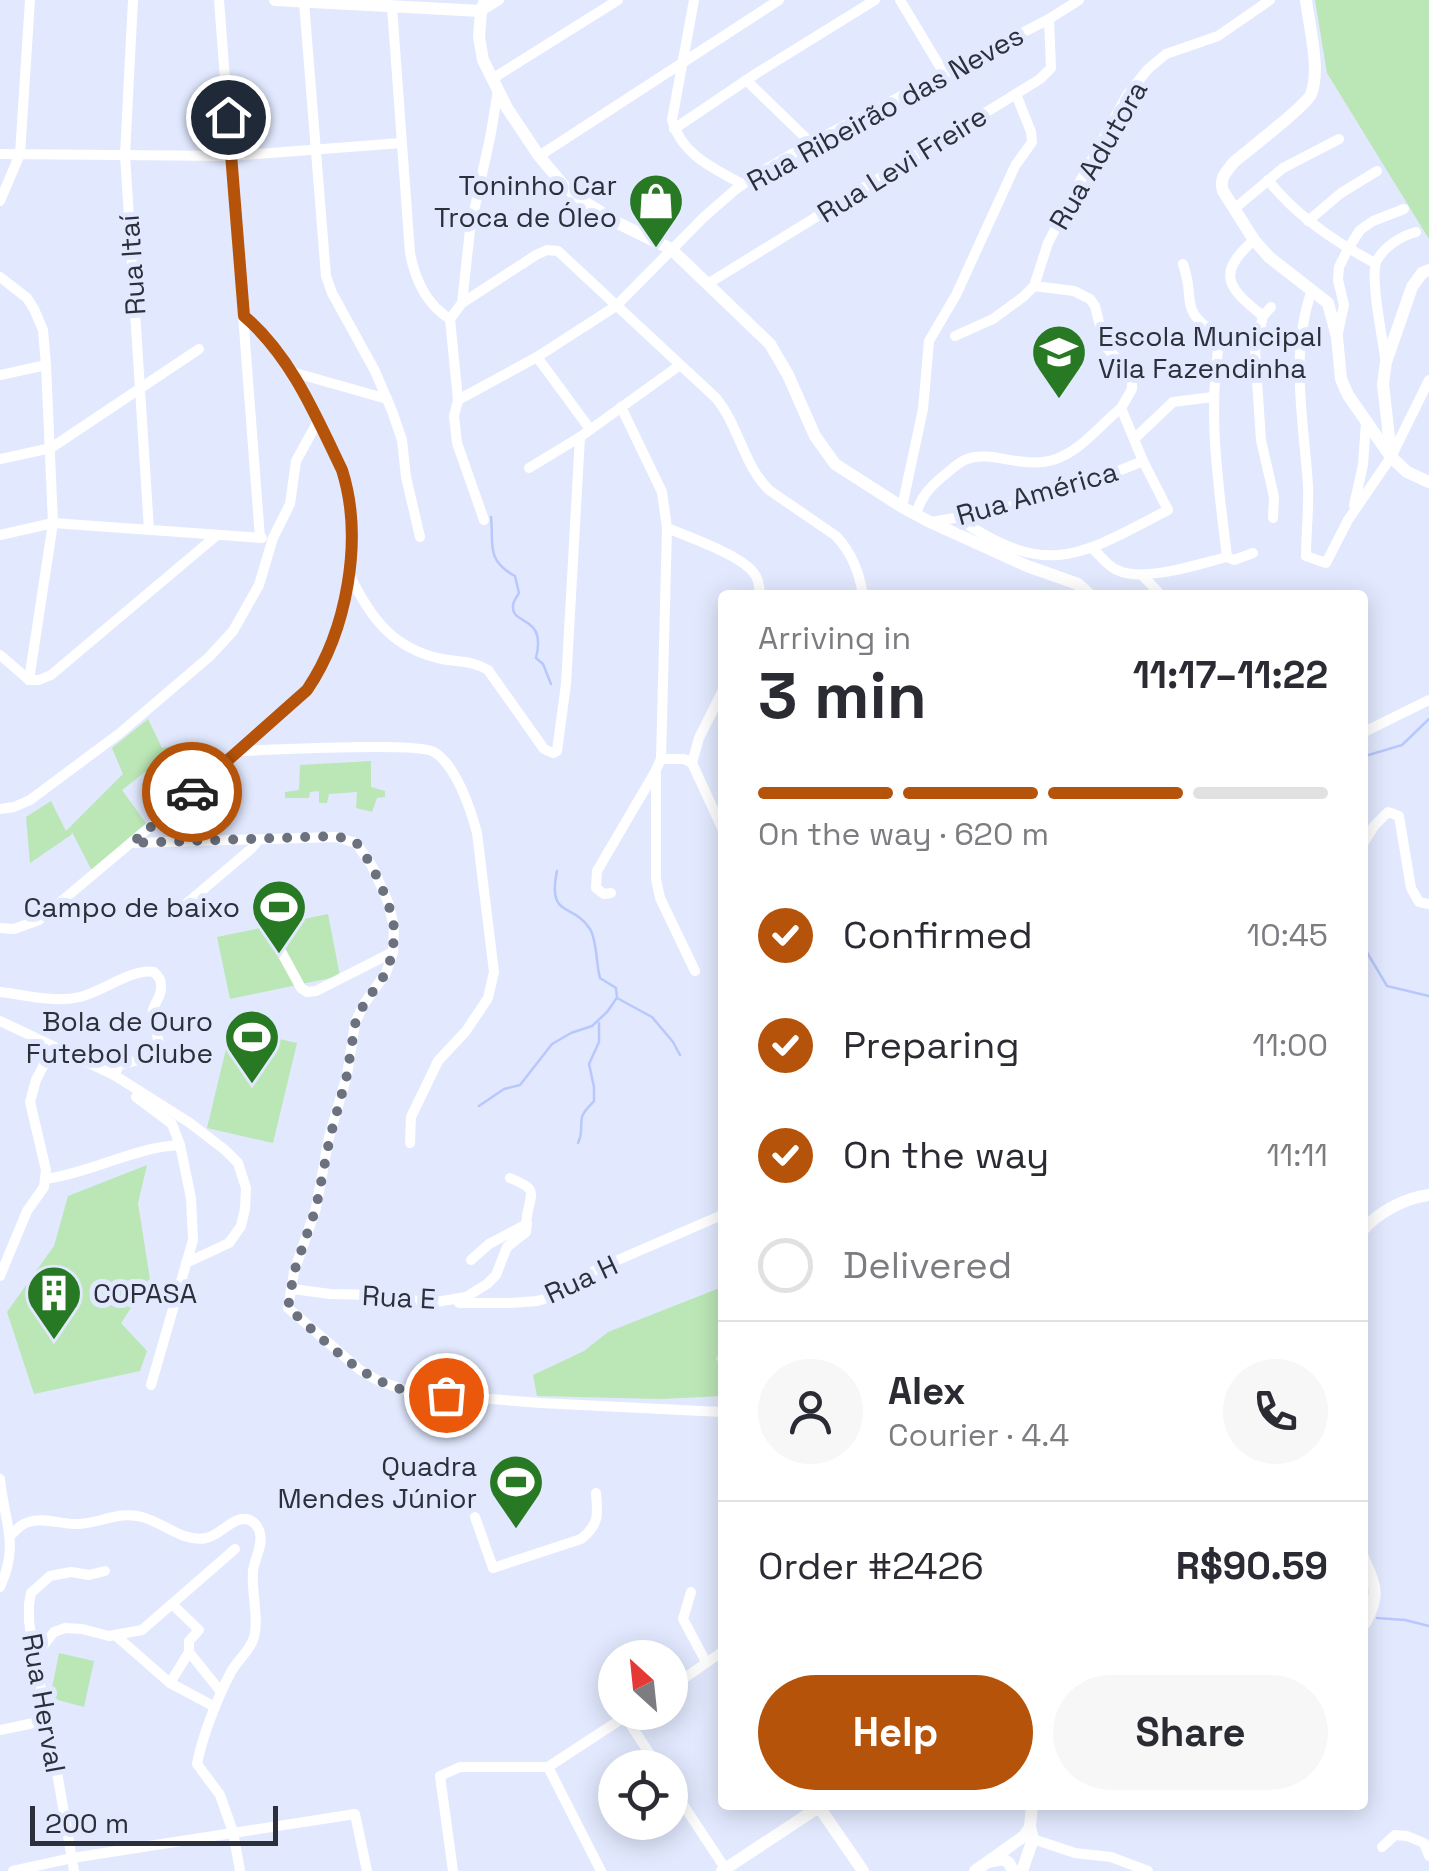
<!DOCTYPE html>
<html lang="en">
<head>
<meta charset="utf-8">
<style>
	body { margin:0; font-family:"Space Grotesk",sans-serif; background:#f7f7f7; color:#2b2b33; height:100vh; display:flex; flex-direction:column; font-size:38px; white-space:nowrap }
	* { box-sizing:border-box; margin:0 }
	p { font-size:32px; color:#7c7c81 }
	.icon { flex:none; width:55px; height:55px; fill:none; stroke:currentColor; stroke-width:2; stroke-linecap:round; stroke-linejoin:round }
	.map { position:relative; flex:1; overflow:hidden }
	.details { position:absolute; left:718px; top:590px; width:650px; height:1220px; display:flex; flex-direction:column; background:#fff; border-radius:10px; box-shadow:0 5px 25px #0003 }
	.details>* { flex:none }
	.needle { width:65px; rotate:333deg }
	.controls { position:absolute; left:598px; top:1640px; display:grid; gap:20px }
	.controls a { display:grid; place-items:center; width:90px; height:90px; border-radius:50%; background:#fff; box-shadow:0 5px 25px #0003; font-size:50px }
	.scale { position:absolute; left:30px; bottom:25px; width:248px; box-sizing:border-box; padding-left:10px; border:5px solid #2c303a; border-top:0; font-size:28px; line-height:35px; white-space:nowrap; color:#2c303a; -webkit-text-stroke:8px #e2e9fe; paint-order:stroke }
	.pin { position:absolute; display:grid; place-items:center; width:85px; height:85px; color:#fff; margin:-42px; border:5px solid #fff; border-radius:50%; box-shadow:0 2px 10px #0007 }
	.courier { position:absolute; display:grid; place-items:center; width:100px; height:100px; margin:-50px; border:8px solid #b45309; border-radius:50%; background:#fff; color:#222; box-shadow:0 2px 12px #0007 }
	.head em { font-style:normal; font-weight:800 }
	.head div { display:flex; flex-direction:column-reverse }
	.head { display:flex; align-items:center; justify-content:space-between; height:170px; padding:0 40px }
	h1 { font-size:65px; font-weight:800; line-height:75px }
	.bar { display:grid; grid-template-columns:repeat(4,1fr); gap:15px 10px; align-content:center; height:120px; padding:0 40px }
	.bar i { height:12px; border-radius:8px; background:#e1e1e2 }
	.bar .on { background:#b45309 }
	.bar p { grid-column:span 4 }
	.line { display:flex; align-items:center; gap:25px; padding:0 40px; border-top:2px solid #e1e1e2 }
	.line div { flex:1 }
	.round { display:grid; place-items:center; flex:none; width:105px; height:105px; border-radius:52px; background:#f7f7f7 }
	ol { padding:0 40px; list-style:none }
	li { display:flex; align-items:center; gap:30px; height:110px }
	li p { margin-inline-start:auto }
	li .icon { padding:10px; border-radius:50%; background:#b45309; color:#fff; stroke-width:4 }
	li:last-child { color:#7c7c81 }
	li i { width:55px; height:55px; border:5px solid #e1e1e2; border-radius:50% }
	.cta { display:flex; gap:20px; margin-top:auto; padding:20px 40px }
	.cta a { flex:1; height:115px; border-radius:60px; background:#b45309; color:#fff; font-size:40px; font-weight:800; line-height:115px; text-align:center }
	.cta a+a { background:#f7f7f7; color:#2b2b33 }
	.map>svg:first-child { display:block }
	.green { fill:#bbe6b6 }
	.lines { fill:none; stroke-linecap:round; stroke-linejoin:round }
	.stream { stroke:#b8c8fc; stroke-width:2.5 }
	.minor { stroke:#fff; stroke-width:10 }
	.tertiary { stroke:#fff; stroke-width:12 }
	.done { stroke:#6c717f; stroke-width:10; stroke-dasharray:0 18 }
	.route { stroke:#b45309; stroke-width:12 }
	.labels { text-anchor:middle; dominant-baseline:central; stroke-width:10; stroke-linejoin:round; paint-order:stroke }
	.street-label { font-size:28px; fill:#2c303a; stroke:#e2e9fe }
	.poi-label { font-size:28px; fill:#2c303a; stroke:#e2e9fe; text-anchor:end }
</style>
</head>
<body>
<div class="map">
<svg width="1429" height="1871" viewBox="0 0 1429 1871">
	<rect width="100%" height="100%" fill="#e2e9fe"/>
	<g class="green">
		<path d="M1315,0H1429V239L1327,73Z"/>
		<path d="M148,719L162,748L175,745L198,777L188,785L171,765L145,772L122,790L148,826L93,873L72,832L71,835L30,863L26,817L51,801L66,831L123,774L112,748Z"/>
		<path d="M371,761V787L385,791V797L377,798L372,812L356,808L357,792L329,794L327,803H319V791L310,792L309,798H285V792L299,790L300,765Z"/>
		<path d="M328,914L340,976L230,999L217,937Z"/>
		<path d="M231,1028L297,1043L273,1143L207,1128Z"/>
		<path d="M147,1165L138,1203L150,1279L121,1323L147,1351L140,1371L34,1394L7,1312L54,1246L68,1196Z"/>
		<path d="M722,1287V1353L716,1358L722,1370V1396L660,1399L537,1396L533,1375L584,1351L608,1332Z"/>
		<path d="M59,1653L94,1661L84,1707L50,1698Z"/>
	</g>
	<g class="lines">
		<g class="stream">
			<path d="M491,517C494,543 485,560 515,576L519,593C517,597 513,601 513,606C511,626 547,614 536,658L543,664L551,684"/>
			<path d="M1362,757L1402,745L1429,719"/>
			<path d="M557,871C547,919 573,902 590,929C597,940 596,964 600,978L616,988L617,998L652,1017L673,1042L680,1055"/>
			<path d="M1362,944L1387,986L1429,996"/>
			<path d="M479,1106L504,1089L520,1085L552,1044L571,1033L592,1026L607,1012L616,999"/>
			<path d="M578,1143C583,1133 580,1127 582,1117C584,1110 590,1106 594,1101V1087L589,1064L599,1042V1023"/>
			<path d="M1377,1618L1405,1620L1429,1626"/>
		</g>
		<g class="minor">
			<path d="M133,0L125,155L149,530"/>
			<path d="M219,0L260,538"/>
			<path d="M694,0L672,120C682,155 713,168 742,184"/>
			<path d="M900,0L945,75"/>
			<path d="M304,2L326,276L332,293L375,371L392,411L402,440L406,477L420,537"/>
			<path d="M392,7L410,253C415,279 427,305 450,319"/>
			<path d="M481,11L499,0"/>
			<path d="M492,79L618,0"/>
			<path d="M746,80L811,143"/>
			<path d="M674,129L757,73L875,0"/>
			<path d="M0,154L231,156L401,143"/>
			<path d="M539,156L779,0"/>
			<path d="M1268,180C1296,216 1335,242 1375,263"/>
			<path d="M0,201L20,154L30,0"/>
			<path d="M1234,209L1283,168L1339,139"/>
			<path d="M1308,221L1341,193L1377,171"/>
			<path d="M1254,240C1215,274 1228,288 1263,316"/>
			<path d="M1183,264C1197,304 1176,308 1220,337C1207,412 1218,482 1227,557"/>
			<path d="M0,277L27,298L34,309L43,330L46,365L53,523L29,680"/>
			<path d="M709,283L1040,79L1051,68L1049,19"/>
			<path d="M1312,290C1289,354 1304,421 1308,486C1309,509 1306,533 1306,556L1326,563L1348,520L1391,457L1429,380"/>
			<path d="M462,303L536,255L547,250L558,251L716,398C739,426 743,464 769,490L836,536C852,553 859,572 863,595"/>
			<path d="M1271,307L1263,316L1255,351L1261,440L1274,497L1273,518"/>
			<path d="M955,336L993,319L1023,297L1034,286L1048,243L1072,196L1127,95L1148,69L1166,54L1218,36L1270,0"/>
			<path d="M1220,337L1258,336"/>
			<path d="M1337,337L1344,305L1338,280L1339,267L1348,249L1360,230L1373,221L1404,209"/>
			<path d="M537,357L590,429"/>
			<path d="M1385,358C1383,339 1369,275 1377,260C1385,246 1401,236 1416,232"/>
			<path d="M292,372L387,399"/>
			<path d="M0,375L46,365"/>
			<path d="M458,400L537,357L616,306L704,217L735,190L759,173L811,143L1049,19L1079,0"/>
			<path d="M621,407L662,492L667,528L661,759L656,770V879L660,898L695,971"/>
			<path d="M1134,439L1173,402L1213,397"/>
			<path d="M0,459L51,448L199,349"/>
			<path d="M529,468L580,437L680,365"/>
			<path d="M1354,505L1363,465L1366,422"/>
			<path d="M902,507L923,409L929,341L956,295L1015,166L1032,142L1031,132L1016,94"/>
			<path d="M916,515C920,498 929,488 942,477C950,471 958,462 967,459C991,450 1022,469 1053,460C1080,452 1099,426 1121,408"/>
			<path d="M959,519C1049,580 1081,555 1168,510L1143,461L1121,408L1132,389V380L1126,368L1105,346L1095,306L1090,299L1074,291L1034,286"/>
			<path d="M484,520L457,443L454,416L458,400L450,319L462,303L470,230L491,133L498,90"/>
			<path d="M931,522L996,511L1106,476L1143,461"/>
			<path d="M667,528C689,537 740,555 753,572C759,579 759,586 760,595"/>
			<path d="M0,535L53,523L262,538"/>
			<path d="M1093,549C1101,556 1107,566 1117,570C1143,583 1199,564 1227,557L1234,560L1253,553"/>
			<path d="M1142,575L1161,595"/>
			<path d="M351,578C372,620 394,649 442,659C459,662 473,661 488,670L544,749L553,753L557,751L566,684L580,437"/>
			<path d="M0,655L29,680"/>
			<path d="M29,680H39L51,675L216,536"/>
			<path d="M1362,733L1429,700"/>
			<path d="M241,751C270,750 418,742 434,752C456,765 471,810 477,833L494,972L488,998L466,1031L438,1061L411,1117L410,1143"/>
			<path d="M661,759H684L692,763L722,828"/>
			<path d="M692,763L699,738L722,692"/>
			<path d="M0,809L14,807L30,800L120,733L209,657L233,631L259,585L273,538L290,504L296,461L318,421"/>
			<path d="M132,843L336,837L356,843L372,866L388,902L394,927L393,952L386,973L364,1004L355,1023L347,1075L329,1137L316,1208L294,1272L288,1308L360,1370L379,1381L414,1393L541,1403L722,1412"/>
			<path d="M1362,845L1374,826L1388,812L1399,816L1411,888L1419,902L1429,904"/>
			<path d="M611,893L604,894L596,888L597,871L655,772"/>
			<path d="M173,915L252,848L258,840"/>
			<path d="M0,928L14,929L39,920L240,751L307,690C345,634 361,551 346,484C340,458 323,432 311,408C292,373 274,341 244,315"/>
			<path d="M271,933L301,988L307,992L316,991L393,952"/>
			<path d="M0,992C25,995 55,1003 80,997C103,991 133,968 154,972C159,978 161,978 161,986C162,996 155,1001 153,1010C150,1025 162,1037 158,1052L143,1059L119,1065L114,1075"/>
			<path d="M0,1021L114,1075L190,1123L225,1150L238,1163L246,1188L245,1209L241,1226L229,1243L186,1263"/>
			<path d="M136,1097L172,1124L180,1145L191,1198L193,1240L151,1385"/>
			<path d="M45,1179C91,1173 134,1147 180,1145"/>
			<path d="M471,1260L489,1244L527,1224"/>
			<path d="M0,1276L27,1211L44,1187L46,1170L30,1102L36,1080L53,1047"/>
			<path d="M293,1289L330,1294L381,1295L430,1303L466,1297L487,1284L496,1275L507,1247L526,1232C527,1227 526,1221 527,1216C531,1191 539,1190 510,1178"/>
			<path d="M459,1303H510L537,1301L561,1294L597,1269L722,1215"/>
			<path d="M0,1479C4,1522 20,1544 0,1587"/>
			<path d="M475,1517L493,1568L581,1539C599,1525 598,1515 596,1493"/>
			<path d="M11,1535C17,1529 21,1524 29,1522C43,1517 60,1524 74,1524C98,1525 118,1510 142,1517C163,1522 183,1543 206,1538C221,1536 237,1510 253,1522C256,1524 260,1530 260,1534C263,1546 254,1560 253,1571C251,1592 260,1621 253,1640C249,1651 237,1661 231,1672C218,1696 202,1737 197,1764L220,1795L233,1832L240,1871"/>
			<path d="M691,1592L683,1619L706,1662"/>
			<path d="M115,1635L170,1683L215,1707"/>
			<path d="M189,1652L221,1692"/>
			<path d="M35,1656L54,1632L65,1628L82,1629L109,1636L142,1630L235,1549"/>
			<path d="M170,1683L189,1652V1641L199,1630L173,1605"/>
			<path d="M670,1688L722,1652"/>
			<path d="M625,1716L659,1768"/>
			<path d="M0,1730L48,1720"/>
			<path d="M548,1767L601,1871"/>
			<path d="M670,1785L727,1871"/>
			<path d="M1033,1839L1075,1853L1111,1857L1148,1871"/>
			<path d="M1382,1847L1395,1835L1407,1836L1424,1843L1429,1856"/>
			<path d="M13,1871L72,1858L355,1814L367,1871"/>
			<path d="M74,1871L48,1720L34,1657L29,1621V1604L31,1593L50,1576L71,1572L89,1575L105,1571"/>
			<path d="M453,1871L440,1776L460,1767H548L632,1712"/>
		</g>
		<g class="tertiary">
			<path d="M275,0L481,11"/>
			<path d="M485,0L481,11L479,37L483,60L507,108L539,156L565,187L588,204L620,224L671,249L770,344L788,375L815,436L835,464L902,507L928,521L1027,566L1078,584L1090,595"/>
			<path d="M1306,0C1309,26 1321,70 1311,94C1307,105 1247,151 1234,162C1226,172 1219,178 1223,191L1254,240L1269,257L1328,303L1337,337L1341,379L1348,395L1391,457L1407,472L1429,482"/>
			<path d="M1391,455L1383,384L1386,362L1412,287L1422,273L1429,270"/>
			<path d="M1362,1231C1378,1212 1405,1198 1429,1195"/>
			<path d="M1362,1555C1374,1584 1382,1592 1365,1623"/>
			<path d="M1362,1593L1367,1609L1366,1620"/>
			<path d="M988,1862L1003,1859L1009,1863L1013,1871"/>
			<path d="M722,1871L819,1807L863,1871"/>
			<path d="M975,1871L1024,1836L1030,1827"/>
			<path d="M1022,1871L1033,1839L1030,1827L1032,1805"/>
		</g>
	</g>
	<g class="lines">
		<path class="done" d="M192,792L132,843L336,836L356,842L372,866L388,902L394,927L393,952L386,973L364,1004L355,1024L347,1075L330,1137L316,1208L294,1272L288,1308C325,1340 362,1383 413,1392C424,1394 435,1394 446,1395"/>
		<path class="route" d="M192,792L307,690C347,631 364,539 342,470C316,416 291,356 244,316L228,117"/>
	</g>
	<defs>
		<g id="shop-pin" transform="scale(2.875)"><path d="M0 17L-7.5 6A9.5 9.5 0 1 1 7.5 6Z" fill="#287923" stroke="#e2e9fe"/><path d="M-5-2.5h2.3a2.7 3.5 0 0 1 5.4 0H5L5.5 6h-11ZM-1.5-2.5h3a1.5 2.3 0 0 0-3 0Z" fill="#fff"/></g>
		<g id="school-pin" transform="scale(2.875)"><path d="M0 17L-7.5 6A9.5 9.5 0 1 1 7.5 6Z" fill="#287923" stroke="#e2e9fe"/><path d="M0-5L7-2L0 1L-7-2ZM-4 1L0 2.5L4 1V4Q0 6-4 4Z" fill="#fff"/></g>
		<g id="stadium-pin" transform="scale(2.875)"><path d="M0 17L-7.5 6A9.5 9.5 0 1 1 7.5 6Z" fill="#287923" stroke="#e2e9fe"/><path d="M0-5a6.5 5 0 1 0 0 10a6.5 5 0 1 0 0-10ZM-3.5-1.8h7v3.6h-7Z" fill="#fff"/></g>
		<g id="building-pin" transform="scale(2.875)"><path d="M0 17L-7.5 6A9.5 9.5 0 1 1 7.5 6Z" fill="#287923" stroke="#e2e9fe"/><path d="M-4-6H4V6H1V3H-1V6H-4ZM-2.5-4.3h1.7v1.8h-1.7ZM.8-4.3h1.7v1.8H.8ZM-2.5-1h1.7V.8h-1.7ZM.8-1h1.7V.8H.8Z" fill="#fff"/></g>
	</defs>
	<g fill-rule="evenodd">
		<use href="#shop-pin" x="656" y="201"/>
		<use href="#school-pin" x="1059" y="352"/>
		<use href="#stadium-pin" x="279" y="907"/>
		<use href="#stadium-pin" x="252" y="1037"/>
		<use href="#building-pin" x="54" y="1293"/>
		<use href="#stadium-pin" x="516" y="1482"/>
	</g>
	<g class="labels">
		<g class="street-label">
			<text transform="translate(885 108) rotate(-29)">Rua Ribeirão das Neves</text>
			<text transform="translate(1098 155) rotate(-60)">Rua Adutora</text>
			<text transform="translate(902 164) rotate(-32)">Rua Levi Freire</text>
			<text transform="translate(132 265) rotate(-94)">Rua Itaí</text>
			<text transform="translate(1037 493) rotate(-16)">Rua América</text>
			<text transform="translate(581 1279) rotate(-25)">Rua H</text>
			<text transform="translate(399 1297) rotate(3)">Rua E</text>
			<text transform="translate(44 1703) rotate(80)">Rua Herval</text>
		</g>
		<g class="poi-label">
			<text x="617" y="185">Toninho Car<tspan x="617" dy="32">Troca de Óleo</tspan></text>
			<text x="1098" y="336" text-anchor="start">Escola Municipal<tspan x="1098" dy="32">Vila Fazendinha</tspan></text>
			<text x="240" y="907">Campo de baixo</text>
			<text x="213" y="1021">Bola de Ouro<tspan x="213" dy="32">Futebol Clube</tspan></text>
			<text x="93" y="1293" text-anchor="start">COPASA</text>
			<text x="477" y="1466">Quadra<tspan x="477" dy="32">Mendes Júnior</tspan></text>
		</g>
	</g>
</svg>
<div class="controls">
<a><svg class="needle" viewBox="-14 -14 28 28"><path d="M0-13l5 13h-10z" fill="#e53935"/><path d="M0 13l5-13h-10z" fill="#7c7c81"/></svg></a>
<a><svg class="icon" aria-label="locate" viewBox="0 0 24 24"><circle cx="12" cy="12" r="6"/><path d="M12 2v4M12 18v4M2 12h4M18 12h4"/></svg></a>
</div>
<div class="scale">200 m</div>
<div class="pin" style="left:446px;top:1395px;background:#ea580c"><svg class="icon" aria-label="bag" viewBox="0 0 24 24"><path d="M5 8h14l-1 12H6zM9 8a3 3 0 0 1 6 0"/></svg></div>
<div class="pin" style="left:228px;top:117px;background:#1f2937"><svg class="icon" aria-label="home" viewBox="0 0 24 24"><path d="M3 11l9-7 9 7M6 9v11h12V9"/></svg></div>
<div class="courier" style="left:192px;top:792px"><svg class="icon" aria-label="car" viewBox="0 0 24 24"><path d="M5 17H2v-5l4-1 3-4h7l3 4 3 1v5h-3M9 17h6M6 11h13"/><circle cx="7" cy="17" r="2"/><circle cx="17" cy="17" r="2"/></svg></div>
<section class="details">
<div class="head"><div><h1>3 min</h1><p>Arriving in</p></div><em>11:17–11:22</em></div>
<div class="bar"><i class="on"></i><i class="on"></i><i class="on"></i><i></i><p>On the way · 620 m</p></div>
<ol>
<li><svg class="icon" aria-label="check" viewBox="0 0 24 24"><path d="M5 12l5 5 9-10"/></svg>Confirmed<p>10:45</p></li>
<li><svg class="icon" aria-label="check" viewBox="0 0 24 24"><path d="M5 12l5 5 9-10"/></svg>Preparing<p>11:00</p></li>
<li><svg class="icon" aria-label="check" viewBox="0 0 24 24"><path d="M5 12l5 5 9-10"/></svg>On the way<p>11:11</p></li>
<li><i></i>Delivered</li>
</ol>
<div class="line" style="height:180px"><a class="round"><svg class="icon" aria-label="person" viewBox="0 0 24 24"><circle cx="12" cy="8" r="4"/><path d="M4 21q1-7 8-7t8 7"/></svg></a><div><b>Alex</b><p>Courier · 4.4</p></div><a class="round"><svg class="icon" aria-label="phone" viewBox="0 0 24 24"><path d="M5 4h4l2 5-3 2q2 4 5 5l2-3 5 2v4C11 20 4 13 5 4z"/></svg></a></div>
<div class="line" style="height:130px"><div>Order #2426</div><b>R$90.59</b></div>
<div class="cta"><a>Help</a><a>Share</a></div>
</section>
</div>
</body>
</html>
